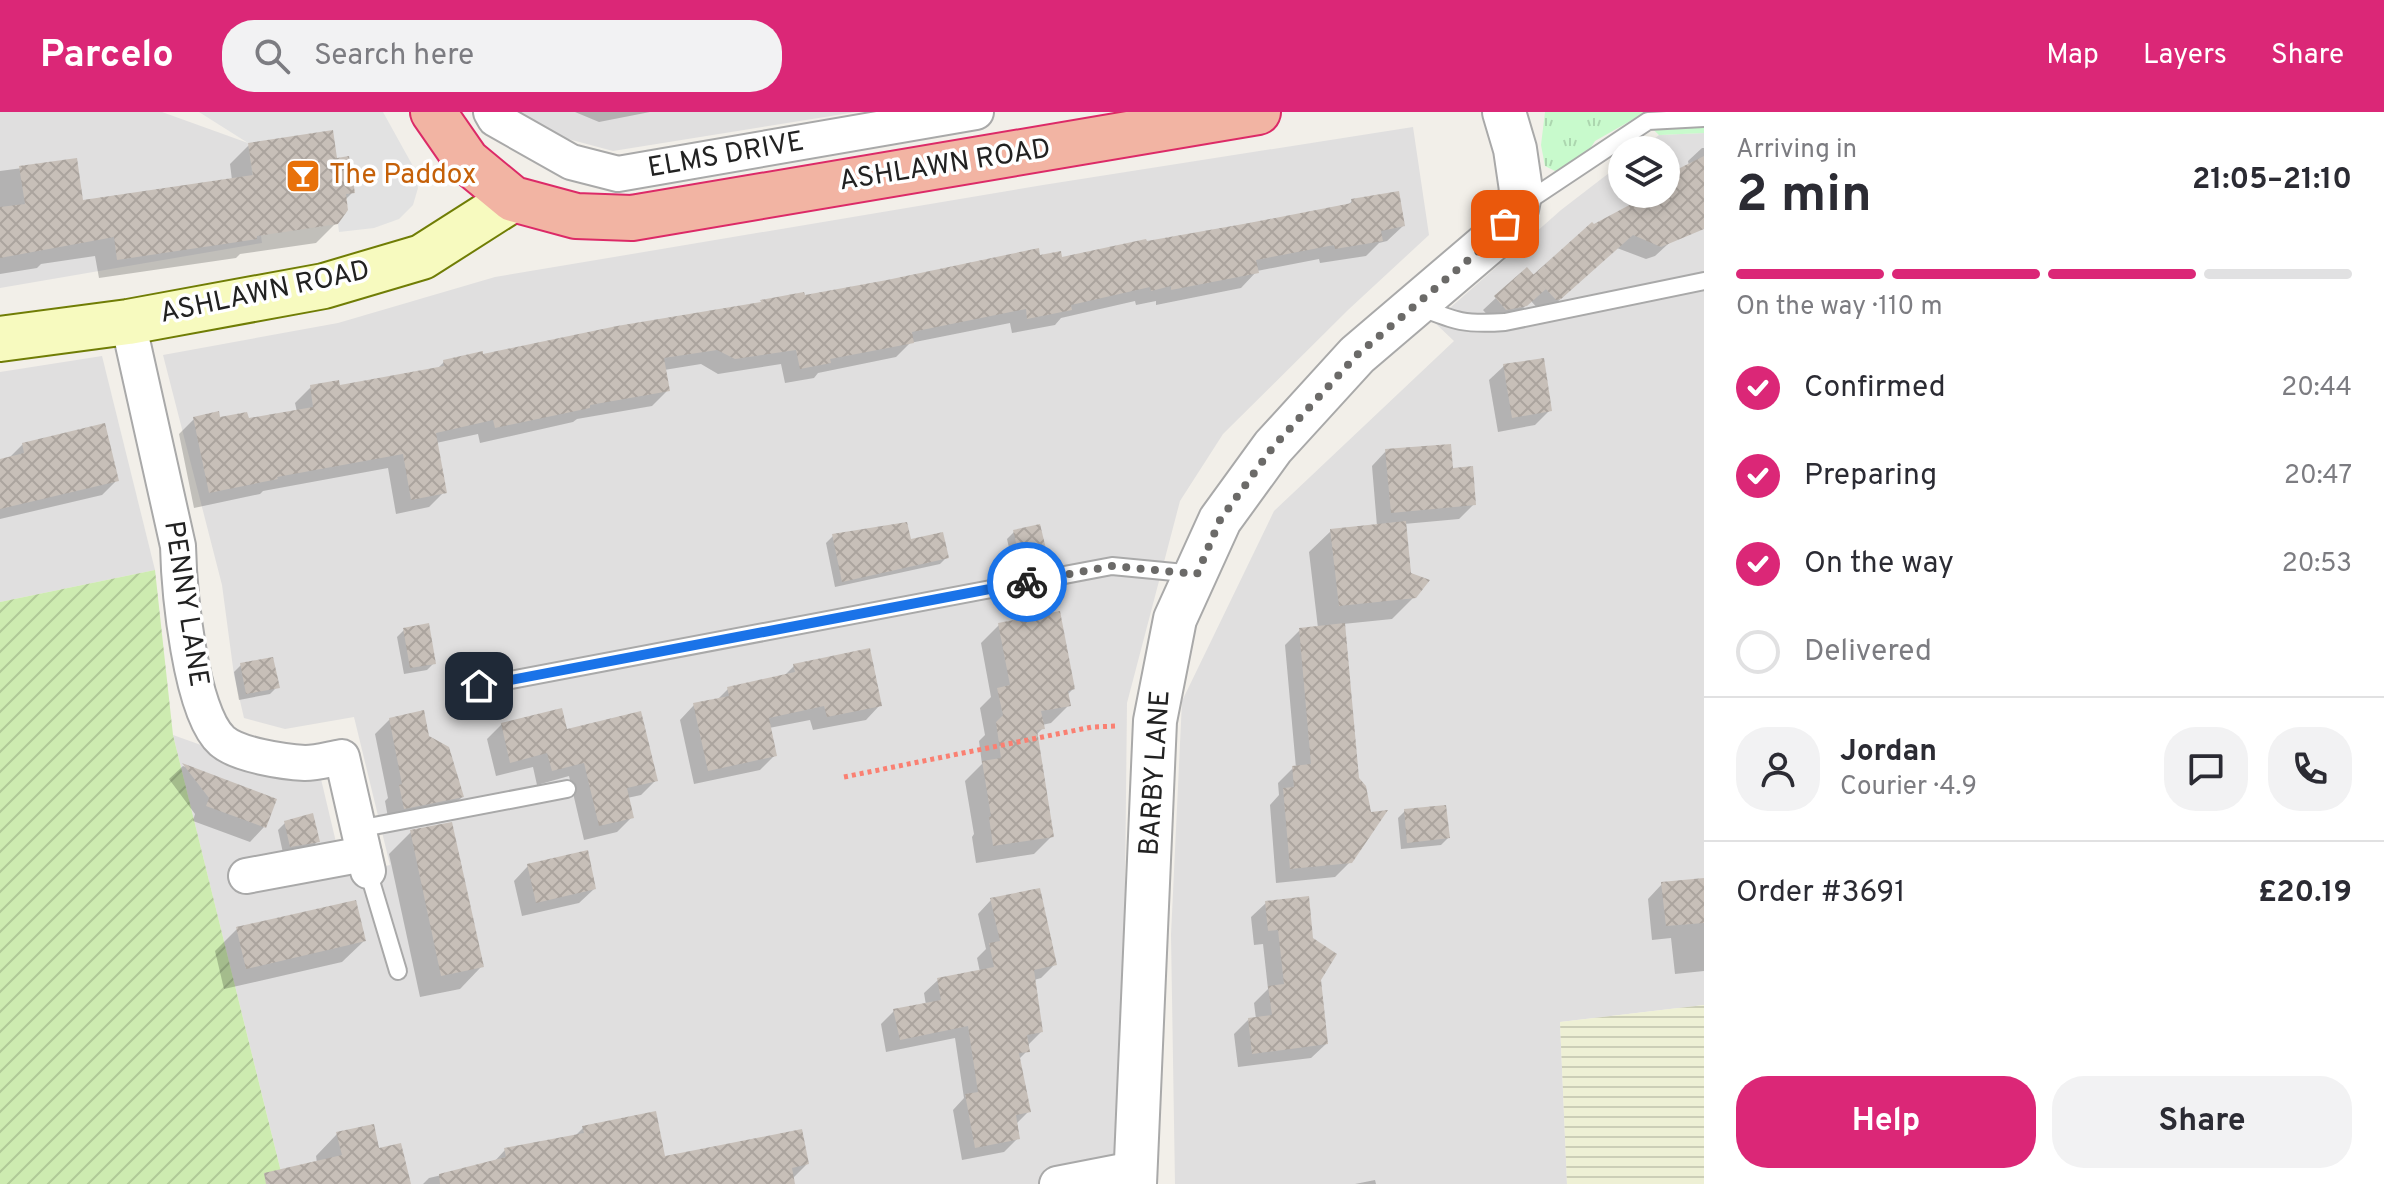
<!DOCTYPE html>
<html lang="en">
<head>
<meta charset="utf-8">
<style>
	body { margin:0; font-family:Overpass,sans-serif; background:#f2f2f3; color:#2b2b33; height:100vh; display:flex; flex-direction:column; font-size:30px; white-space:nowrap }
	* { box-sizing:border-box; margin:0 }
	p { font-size:26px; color:#7c7c81 }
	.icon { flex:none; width:44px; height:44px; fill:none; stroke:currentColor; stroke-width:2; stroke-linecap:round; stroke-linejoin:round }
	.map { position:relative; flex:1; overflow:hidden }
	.sheet { display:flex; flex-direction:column; background:#fff; width:680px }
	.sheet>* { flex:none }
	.tools { position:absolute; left:1608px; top:24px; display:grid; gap:16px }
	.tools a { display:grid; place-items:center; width:72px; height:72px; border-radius:50%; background:#fff; box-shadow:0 4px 12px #0003; font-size:40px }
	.pin { position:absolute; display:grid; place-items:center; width:68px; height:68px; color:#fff; margin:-34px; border-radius:16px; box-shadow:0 4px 12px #0006 }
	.courier { position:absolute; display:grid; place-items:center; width:80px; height:80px; margin:-40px; border:6px solid #1a73e8; border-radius:50%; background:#fff; color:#222; box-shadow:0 2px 10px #0007 }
	.summary em { font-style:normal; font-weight:700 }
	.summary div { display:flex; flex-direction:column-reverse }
	.summary { display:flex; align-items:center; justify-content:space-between; height:136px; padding:0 32px }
	h1 { font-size:52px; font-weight:700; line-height:60px }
	.bar { display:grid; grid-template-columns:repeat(4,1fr); gap:12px 8px; align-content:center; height:96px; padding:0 32px }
	.bar i { height:10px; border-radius:6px; background:#e1e1e2 }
	.bar .active { background:#db2777 }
	.bar p { grid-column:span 4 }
	.line { display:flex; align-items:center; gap:20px; padding:0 32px; border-top:2px solid #e1e1e2 }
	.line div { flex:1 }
	.round { display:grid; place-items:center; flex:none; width:84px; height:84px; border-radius:32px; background:#f2f2f3 }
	ol { padding:0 32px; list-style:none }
	li { display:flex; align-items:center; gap:24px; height:88px }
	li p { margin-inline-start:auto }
	li .icon { padding:8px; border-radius:50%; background:#db2777; color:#fff; stroke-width:4 }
	li:last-child { color:#7c7c81 }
	li i { width:44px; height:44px; border:4px solid #e1e1e2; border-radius:50% }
	.button { display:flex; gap:16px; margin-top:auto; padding:16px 32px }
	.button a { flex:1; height:92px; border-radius:32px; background:#db2777; color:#fff; font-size:32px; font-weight:700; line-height:92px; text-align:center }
	.button a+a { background:#f2f2f3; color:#2b2b33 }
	header { display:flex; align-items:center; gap:48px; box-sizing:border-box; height:112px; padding:0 40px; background:#db2777; color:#fff }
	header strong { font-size:38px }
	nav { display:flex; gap:44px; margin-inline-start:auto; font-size:28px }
	.search { width:560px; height:72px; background:#f2f2f3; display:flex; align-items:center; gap:20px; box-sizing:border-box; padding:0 28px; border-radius:32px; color:#7c7c81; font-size:30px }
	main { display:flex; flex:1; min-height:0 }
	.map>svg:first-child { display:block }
	.residential { fill:#e0dfdf }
	.farmland { fill:url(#farmland-rules) }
	.park { fill:url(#park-tufts) }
	.garden { fill:url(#garden-furrows) }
	.parking { fill:#e2e2e2 }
	.shadow { fill:#0003 }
	.building { fill:url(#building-cross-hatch) }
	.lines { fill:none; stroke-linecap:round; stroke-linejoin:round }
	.service-casing { stroke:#a9a9a9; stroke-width:20 }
	.minor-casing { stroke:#a9a9a9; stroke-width:38 }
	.tertiary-casing { stroke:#a9a9a9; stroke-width:46 }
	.secondary-casing { stroke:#707d05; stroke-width:48 }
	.trunk-casing { stroke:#dc2a67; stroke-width:48 }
	.path { stroke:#fa8072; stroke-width:5; stroke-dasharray:4 4; stroke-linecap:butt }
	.service { stroke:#fff; stroke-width:16 }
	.minor { stroke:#fff; stroke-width:34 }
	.tertiary { stroke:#fff; stroke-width:42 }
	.secondary { stroke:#f7fabf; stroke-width:44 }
	.trunk { stroke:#f2b4a3; stroke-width:44 }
	.done { stroke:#6b6a68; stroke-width:8; stroke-dasharray:0 14.4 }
	.route { stroke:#1a73e8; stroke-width:10 }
	.labels { text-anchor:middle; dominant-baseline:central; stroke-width:7; stroke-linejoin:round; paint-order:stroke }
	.street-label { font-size:28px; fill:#222; stroke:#fff }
	.food-label { font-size:28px; fill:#c56008; stroke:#fff; text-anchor:start }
</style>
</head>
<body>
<header>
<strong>Parcelo</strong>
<div class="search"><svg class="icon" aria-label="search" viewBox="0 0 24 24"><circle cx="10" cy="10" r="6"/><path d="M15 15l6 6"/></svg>Search here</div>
<nav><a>Map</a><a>Layers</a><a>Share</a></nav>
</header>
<main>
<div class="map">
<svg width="1704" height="1072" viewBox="0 0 1704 1072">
	<defs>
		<pattern id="farmland-rules" width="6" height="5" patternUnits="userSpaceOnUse" patternTransform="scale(2)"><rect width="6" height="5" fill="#eef0d5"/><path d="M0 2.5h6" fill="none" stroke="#ccceb7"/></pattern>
		<pattern id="park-tufts" width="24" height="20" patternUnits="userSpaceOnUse" patternTransform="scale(2)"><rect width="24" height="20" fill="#c8facc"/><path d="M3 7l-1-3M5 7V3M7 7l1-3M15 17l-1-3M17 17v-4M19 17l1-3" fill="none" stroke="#acd6af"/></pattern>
		<pattern id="garden-furrows" width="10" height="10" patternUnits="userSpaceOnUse" patternTransform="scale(2)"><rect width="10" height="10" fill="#cdebb0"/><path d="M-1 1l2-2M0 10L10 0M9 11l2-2" fill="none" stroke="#b0c997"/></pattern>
		<pattern id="building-cross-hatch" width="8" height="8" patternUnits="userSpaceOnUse" patternTransform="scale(2)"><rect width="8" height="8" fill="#c7bfb8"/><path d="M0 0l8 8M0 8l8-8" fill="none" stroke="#aba49e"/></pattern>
	</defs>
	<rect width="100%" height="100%" fill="#f2efe9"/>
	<g class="residential">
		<path d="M0,0H162L248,31L262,131L0,176Z"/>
		<path d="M519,0H856L613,39L542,20Z"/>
		<path d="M1413,15L1429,123L1348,198L1223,322L1180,389L1127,591L1124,869L1116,1072H284L173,623L243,648L321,667L344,764L390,753L354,605L285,617L244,606L234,563L222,473L163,243L338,211L495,165L1043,73Z"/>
		<path d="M1704,21V893L1560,910L1567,1072H1175L1171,823L1182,589L1274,399L1454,229L1434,210L1561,98L1622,51V82H1666V38H1640L1659,23Z"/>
		<path d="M102,244L155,458L0,490V260Z"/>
	</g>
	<path class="farmland" d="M1704,893V1072H1567L1560,910Z"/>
	<path class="park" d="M1545,0H1704V21L1659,23L1639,4L1595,29L1584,46L1561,62L1545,54L1541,33Z"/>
	<path class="garden" d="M155,458L173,623L284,1072H0V490Z"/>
	<path class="parking" d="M199,0H383L414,56L418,76L413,93L399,107L374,116L339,120L338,112L348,98L346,82L355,81L349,45L337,46L248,31Z"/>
	<g class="shadow">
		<path d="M575,0H650L599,10Z"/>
		<path d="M249,33L335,48L353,80L345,88L336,111L316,131L240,142L236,146L99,166L95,144L41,152L37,156L0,162V59L75,49L81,91L232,68L230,52Z"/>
		<path d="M1702,36H1704V99L1655,144L1646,147L1617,136L1546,200L1542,201L1531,189L1512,206L1494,210L1483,198L1526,158L1533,166L1594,115L1651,82H1666V65L1689,54L1688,49Z"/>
		<path d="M1352,89L1403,114L1387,129L1379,131L1366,144L1320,151L1319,147L1257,159L1241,176L1156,193V189L1136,193L1135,189L1061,206L1055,213L1012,221L1010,211L910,231L896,245L818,261L814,266L785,271L781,252L718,262L701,252L664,258L668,278L652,294L577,307L573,310L480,331L478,322L436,331L444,380L429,395L396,402L388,356L263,379L260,382L194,396L179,322L194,307L247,308L297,300L295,291L311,275H338L436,258L444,250L758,192L761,190L803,185L1038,145L1060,147L1348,93Z"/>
		<path d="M1504,254L1550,298L1535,313L1498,320L1489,268Z"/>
		<path d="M23,332L117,368L102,383L0,407V349L8,347Z"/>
		<path d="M1386,339L1451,358L1474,392L1459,407L1404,412L1414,485L1392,507L1343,512L1350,750L1335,765L1276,771L1270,693L1279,683L1278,671L1293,656H1296L1285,533L1300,518L1318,516L1309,440L1331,419L1377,414L1372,354Z"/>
		<path d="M1014,420L1044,440L1037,447L1013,453L1007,427Z"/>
		<path d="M833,424L947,445L940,452L835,475L826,431Z"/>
		<path d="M999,513L1073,577L1067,583L1069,593L1051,611L1042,613L1043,616L1036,623L1052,724L1034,742L976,751L972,725L974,722L965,669L982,652L979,629L985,623L980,596L991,585L981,531Z"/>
		<path d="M404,518L434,551L427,558L404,562L397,525Z"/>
		<path d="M241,553L277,575L270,582L239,588L234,560Z"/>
		<path d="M794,554L880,593L866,608L813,618L810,608L769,616L775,643L760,658L694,672L680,608L694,593L717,588L728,577L783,565Z"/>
		<path d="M390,607L462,685L447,700L389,711L385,689L388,686L375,622Z"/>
		<path d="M502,612L565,619L656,668L641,683L627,686L632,705L617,720L584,728L569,664L537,673L533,655L496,664L487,627Z"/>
		<path d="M183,654L275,688L264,715L250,730L193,709L195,702L169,667Z"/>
		<path d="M1405,699L1448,726L1441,733L1401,737L1398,706Z"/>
		<path d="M285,711L318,729L311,736L283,741L278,718Z"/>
		<path d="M411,720L481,855L460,877L420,885L389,742Z"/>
		<path d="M528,754L594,777L579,791L522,804L514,769Z"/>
		<path d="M1704,768V859L1675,862L1671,826L1652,828L1648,787L1662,772Z"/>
		<path d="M991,788L1055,852L1041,866L1034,868L1041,920L1027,934V939L1018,948L1028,1000L1015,1013L1018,1026L1004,1040L962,1048L953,998L964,986L955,926L886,940L881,912L894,899L926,893L924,881L938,868L980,860L977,846L986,837L978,802Z"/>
		<path d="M1266,791L1319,867L1326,932L1311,946L1238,955L1234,922L1249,907H1256L1254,891L1268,877L1263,832L1254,833L1251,805Z"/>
		<path d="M237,817L364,829L342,850L224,877L215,839Z"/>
		<path d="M583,1016L664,1047L807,1052L792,1067L793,1072H423L429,1066L493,1051L505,1038L574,1025Z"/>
		<path d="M337,1022L378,1038L409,1072H291L317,1051L316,1044Z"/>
		<path d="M1375,1068L1376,1072H1355Z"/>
	</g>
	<g class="building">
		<path d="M333,18L337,46L349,44L355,81L346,82L348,98L338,112L257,124V127L117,148L114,125L0,146V95L25,92L19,54L77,46L83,88L253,63L248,31Z"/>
		<path d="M1704,44V117L1661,135L1633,123L1561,187L1556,188L1533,163L1592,110L1594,112L1650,82H1666V63Z"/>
		<path d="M1399,79L1405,114L1381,119L1383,129L1335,137L1334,133L1256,148L1259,161L1171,178V174L1151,179L1150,175L1071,193L1072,198L1027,207L1026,197L912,220L914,231L830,247L831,251L800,257L796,238L735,247L717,238L664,246L670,279L590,293V296L495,316L493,308L436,321L447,381L411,388L403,342L277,365L278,367L209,381L193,305L219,299L220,305L247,300L249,306L313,295L310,273L339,268L340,273L444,254L443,248L483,239V242L617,214L761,190L760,188L804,180L805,183L887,168L1039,136L1040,143L1061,139L1062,145L1146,127L1147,129L1249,111L1352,91L1351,87Z"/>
		<path d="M1527,155L1546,177L1527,194L1506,198L1494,184Z"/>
		<path d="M1544,246L1552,299L1512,306L1503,252Z"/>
		<path d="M105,311L119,369L0,397V347L24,341L22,331Z"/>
		<path d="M1451,332L1453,356L1473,354L1476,393L1391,401L1385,337Z"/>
		<path d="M1406,409L1411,461L1430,468L1416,486L1339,494L1330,417Z"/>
		<path d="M907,410L911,427L943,420L949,446L842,470L832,422Z"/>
		<path d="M1040,412L1047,441L1020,447L1013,418Z"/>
		<path d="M1060,499L1075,577L1068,579L1071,594L1041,599L1045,617L1037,618L1054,725L993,734L989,705L991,704L982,649L1001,646L996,610L1003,603L997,576L1010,573L998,511Z"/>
		<path d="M429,511L436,552L410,556L403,516Z"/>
		<path d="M1345,511L1359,666L1366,674L1371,700L1388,698L1352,751L1290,757L1283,676L1294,675L1292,654L1311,652L1299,516Z"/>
		<path d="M870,536L882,594L827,605L824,594L769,606L777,644L708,659L693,591L729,584L727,575L795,560L793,552Z"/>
		<path d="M273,545L280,576L246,582L240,551Z"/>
		<path d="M562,596L567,617L641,599L658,669L627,676L634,706L599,714L584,651L552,659L547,641L510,651L501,611Z"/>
		<path d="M424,598L429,624L449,635L464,685L404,697L399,673L402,672L389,606Z"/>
		<path d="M182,651L277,687L266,716L206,694L209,686Z"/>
		<path d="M1446,693L1450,726L1407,731L1404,697Z"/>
		<path d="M313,701L320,730L290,735L284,709Z"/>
		<path d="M452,710L484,855L441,864L410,718Z"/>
		<path d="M588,738L596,777L536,791L527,752Z"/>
		<path d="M1704,766V811L1666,814L1661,770Z"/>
		<path d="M1040,776L1057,853L1034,858L1043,920L1027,923L1030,940L1019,941L1031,1000L1016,1003L1020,1027L975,1036L965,982L978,980L968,914L900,928L893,897L941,888L937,866L994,855L989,831L1000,829L990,786Z"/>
		<path d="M1309,784L1313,826L1337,842L1321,868L1328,932L1252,942L1248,906L1272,903L1268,874L1284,872L1278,818L1268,819L1265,789Z"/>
		<path d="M356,788L366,829L246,857L236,815Z"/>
		<path d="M656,999L665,1044L802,1017L809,1052L792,1056L795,1072H440L439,1062L506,1045L504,1036L584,1021L582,1014Z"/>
		<path d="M374,1012L379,1036L401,1031L411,1072H266L264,1061L342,1043L336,1020Z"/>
	</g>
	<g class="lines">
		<g class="service-casing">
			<g id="service">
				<path d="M1525,91L1648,9L1704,6"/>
				<path d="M1417,194C1455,209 1463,213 1505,210L1704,169"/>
				<path d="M479,574L1112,454L1195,462"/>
				<path d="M358,717L567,677"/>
				<path d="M368,759L398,859"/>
			</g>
		</g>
		<g class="minor-casing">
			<g id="minor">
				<path d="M491,0L495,7L571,50L618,62L976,0"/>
				<path d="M128,210L178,434C179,477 190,601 222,629C238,643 284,650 305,651C317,651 330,647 342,645L368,759"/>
				<path d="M246,764L364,742"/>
				<path d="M1057,1072L1134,1057"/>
			</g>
		</g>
		<g class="tertiary-casing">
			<path id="tertiary" d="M1135,1072L1155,609L1175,507L1220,408L1273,335L1357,243L1493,127L1517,97L1521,78L1515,37L1504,0"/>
		</g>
		<g class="secondary-casing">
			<path id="secondary" d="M0,227L128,210L324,174L422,145L513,87"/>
		</g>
		<g class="trunk-casing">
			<path id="trunk" d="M433,0L467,49L513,87L576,104L632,106L1258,0"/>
		</g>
		<path class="path" d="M844,665L1092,615L1118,614"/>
		<use href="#service" class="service"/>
		<use href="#minor" class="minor"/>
		<use href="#tertiary" class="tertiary"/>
		<use href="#secondary" class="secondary"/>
		<use href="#trunk" class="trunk"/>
	</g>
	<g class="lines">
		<path class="done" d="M1027,470L1112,454L1197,462L1220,408L1273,335L1357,243L1493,127L1505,112"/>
		<path class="route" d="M479,574L1027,470"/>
	</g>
	<defs>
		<g id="bar-square" transform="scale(1.8)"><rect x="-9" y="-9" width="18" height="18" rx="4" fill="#e8710a" stroke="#fff"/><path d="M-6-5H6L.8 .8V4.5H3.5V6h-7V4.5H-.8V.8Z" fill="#fff"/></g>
	</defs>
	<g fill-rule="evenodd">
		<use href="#bar-square" x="303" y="64"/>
	</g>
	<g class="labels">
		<g class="street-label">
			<text transform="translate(726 44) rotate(-10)">ELMS DRIVE</text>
			<text transform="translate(945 54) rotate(-9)">ASHLAWN ROAD</text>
			<text transform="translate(265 181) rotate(-12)">ASHLAWN ROAD</text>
			<text transform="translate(185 492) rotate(81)">PENNY LANE</text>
			<text transform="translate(1156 661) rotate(-86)">BARBY LANE</text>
		</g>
		<g class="food-label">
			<text x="329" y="64">The Paddox</text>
		</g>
	</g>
</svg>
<div class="tools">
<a><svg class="icon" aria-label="layers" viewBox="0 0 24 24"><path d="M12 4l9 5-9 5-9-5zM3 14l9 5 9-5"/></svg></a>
</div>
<div class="pin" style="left:1505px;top:112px;background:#ea580c"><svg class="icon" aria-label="bag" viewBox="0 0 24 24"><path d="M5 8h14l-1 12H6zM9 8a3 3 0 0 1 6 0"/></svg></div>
<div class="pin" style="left:479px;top:574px;background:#1f2937"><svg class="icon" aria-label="home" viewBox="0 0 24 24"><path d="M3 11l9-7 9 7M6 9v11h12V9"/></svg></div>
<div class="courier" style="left:1027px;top:470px"><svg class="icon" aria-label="bike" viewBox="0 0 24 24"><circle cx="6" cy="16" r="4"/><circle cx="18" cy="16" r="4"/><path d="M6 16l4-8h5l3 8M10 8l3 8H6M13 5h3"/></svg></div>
</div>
<section class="sheet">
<div class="summary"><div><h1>2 min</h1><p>Arriving in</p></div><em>21:05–21:10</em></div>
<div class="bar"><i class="active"></i><i class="active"></i><i class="active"></i><i></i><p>On the way · 110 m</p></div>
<ol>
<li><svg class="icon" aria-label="check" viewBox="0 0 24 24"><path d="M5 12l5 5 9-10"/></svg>Confirmed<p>20:44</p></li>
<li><svg class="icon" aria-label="check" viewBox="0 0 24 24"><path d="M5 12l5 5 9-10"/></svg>Preparing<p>20:47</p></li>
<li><svg class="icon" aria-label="check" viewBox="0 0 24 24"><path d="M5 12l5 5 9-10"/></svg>On the way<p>20:53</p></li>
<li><i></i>Delivered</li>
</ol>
<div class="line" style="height:144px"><a class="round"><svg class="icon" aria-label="person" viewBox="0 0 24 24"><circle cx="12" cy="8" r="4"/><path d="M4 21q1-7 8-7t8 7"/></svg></a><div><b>Jordan</b><p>Courier · 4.9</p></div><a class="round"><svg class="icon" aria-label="chat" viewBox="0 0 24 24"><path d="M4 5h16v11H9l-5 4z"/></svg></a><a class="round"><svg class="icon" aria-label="phone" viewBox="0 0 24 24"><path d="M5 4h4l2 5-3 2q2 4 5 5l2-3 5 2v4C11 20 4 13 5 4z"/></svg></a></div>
<div class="line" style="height:104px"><div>Order #3691</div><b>£20.19</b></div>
<div class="button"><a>Help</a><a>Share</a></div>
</section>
</main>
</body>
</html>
